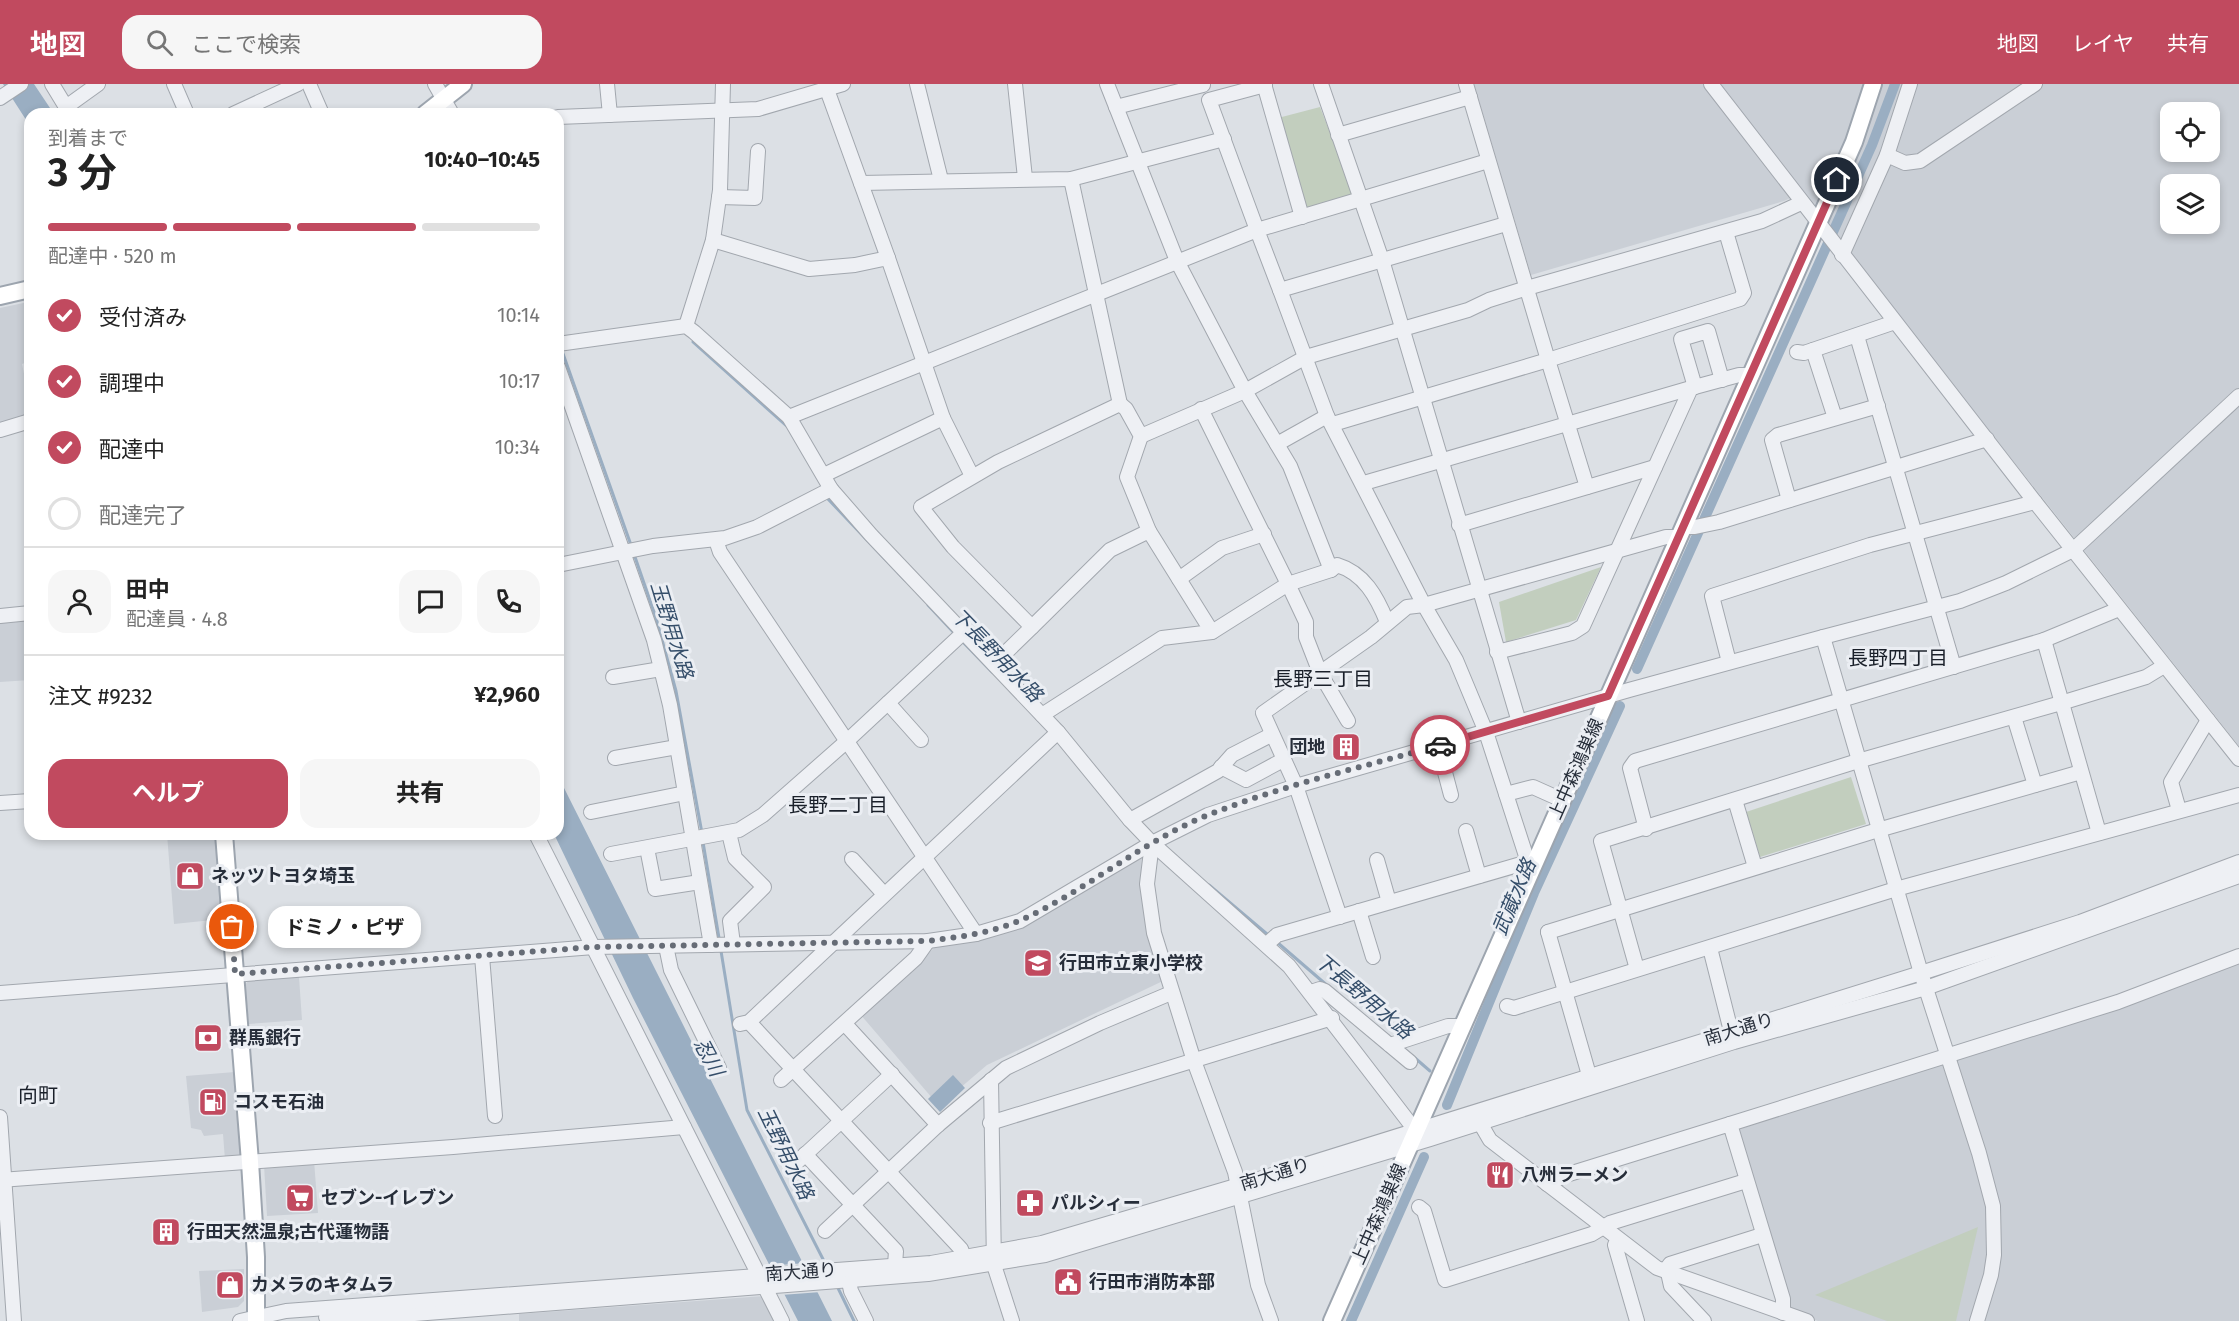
<!DOCTYPE html>
<html lang="ja">
<head>
<meta charset="utf-8">
<style>
	body { margin:0; font-family:"Fira Sans","Noto Sans JP",sans-serif; background:#f6f6f6; color:#222; height:100vh; display:flex; flex-direction:column; font-size:22px; white-space:nowrap }
	* { box-sizing:border-box; margin:0 }
	p { font-size:20px; color:#767676 }
	.icon { flex:none; width:33px; height:33px; fill:none; stroke:currentColor; stroke-width:2; stroke-linecap:round; stroke-linejoin:round }
	.map { position:relative; flex:1; overflow:hidden }
	.side { position:absolute; left:24px; top:24px; width:540px; height:732px; display:flex; flex-direction:column; background:#fff; border-radius:18px; box-shadow:0 3px 9px #0003 }
	.side>* { flex:none }
	.tools { position:absolute; left:2160px; top:18px; display:grid; gap:12px }
	.tools a { display:grid; place-items:center; width:60px; height:60px; border-radius:12px; background:#fff; box-shadow:0 3px 9px #0003; font-size:30px }
	.pin { position:absolute; display:grid; place-items:center; width:51px; height:51px; color:#fff; margin:-26px; border:3px solid #fff; border-radius:50%; box-shadow:0 2px 6px #0007 }
	.courier { position:absolute; display:grid; place-items:center; width:60px; height:60px; margin:-30px; border:4px solid #c14a5f; border-radius:50%; background:#fff; color:#222; box-shadow:0 2px 8px #0007 }
	.bubble { position:absolute; height:42px; border-radius:18px; background:#fff; box-shadow:0 3px 9px #0003; font-size:20px; font-weight:700; line-height:42px; text-align:center }
	.headline em { font-style:normal; font-weight:700 }
	.headline div { display:flex; flex-direction:column-reverse }
	.headline { display:flex; align-items:center; justify-content:space-between; height:102px; padding:0 24px }
	h1 { font-size:39px; font-weight:700; line-height:45px }
	.bar { display:grid; grid-template-columns:repeat(4,1fr); gap:9px 6px; align-content:center; height:72px; padding:0 24px }
	.bar i { height:8px; border-radius:4px; background:#e0e0e0 }
	.bar .on { background:#c14a5f }
	.bar p { grid-column:span 4 }
	.line { display:flex; align-items:center; gap:15px; padding:0 24px; border-top:2px solid #e0e0e0 }
	.line div { flex:1 }
	.round { display:grid; place-items:center; flex:none; width:63px; height:63px; border-radius:18px; background:#f6f6f6 }
	ol { padding:0 24px; list-style:none }
	li { display:flex; align-items:center; gap:18px; height:66px }
	li p { margin-inline-start:auto }
	li .icon { padding:6px; border-radius:50%; background:#c14a5f; color:#fff; stroke-width:4 }
	li:last-child { color:#767676 }
	li i { width:33px; height:33px; border:3px solid #e0e0e0; border-radius:50% }
	.button { display:flex; gap:12px; margin-top:auto; padding:12px 24px }
	.button a { flex:1; height:69px; border-radius:18px; background:#c14a5f; color:#fff; font-size:24px; font-weight:700; line-height:69px; text-align:center }
	.button a+a { background:#f6f6f6; color:#222 }
	header { display:flex; align-items:center; gap:36px; box-sizing:border-box; height:84px; padding:0 30px; background:#c14a5f; color:#fff }
	header strong { font-size:28px }
	nav { display:flex; gap:33px; margin-inline-start:auto; font-size:21px }
	.search { width:420px; height:54px; background:#f6f6f6; display:flex; align-items:center; gap:15px; box-sizing:border-box; padding:0 21px; border-radius:18px; color:#767676; font-size:22px }
	.map>svg:first-child { display:block }
	.built { fill:#cacfd6; fill-rule:evenodd }
	.green { fill:#c2cebe }
	.water { fill:#9aaec2 }
	.pier { fill:#dce0e5 }
	.lines { fill:none; stroke-linecap:round; stroke-linejoin:round }
	.stream { stroke:#9aaec2; stroke-width:3 }
	.canal { stroke:#9aaec2; stroke-width:10 }
	.minor-casing { stroke:#a2a7ae; stroke-width:16 }
	.major-casing { stroke:#9da5af; stroke-width:20 }
	.minor { stroke:#eef0f4; stroke-width:14 }
	.major { stroke:#fff; stroke-width:16 }
	.done { stroke:#666c76; stroke-width:6; stroke-dasharray:0 10.8 }
	.route { stroke:#c14a5f; stroke-width:8 }
	.labels { text-anchor:middle; dominant-baseline:central; stroke-width:6; stroke-linejoin:round; paint-order:stroke }
	.poi-label { font-size:18px; font-weight:bold; fill:#272e3a; stroke:#ebeef3; text-anchor:start }
	.street-label { font-size:18px; fill:#272e3a; stroke:#ebeef3 }
	.water-label { font-size:20px; font-style:italic; fill:#354e6a; stroke:#ebeef3 }
	.neighbourhood-label { font-size:20px; fill:#1a202a; stroke:#ebeef3 }
</style>
</head>
<body>
<header>
<strong>地図</strong>
<div class="search"><svg class="icon" aria-label="search" viewBox="0 0 24 24"><circle cx="10" cy="10" r="6"/><path d="M15 15l6 6"/></svg>ここで検索</div>
<nav><a>地図</a><a>レイヤ</a><a>共有</a></nav>
</header>
<div class="map">
<svg width="2239" height="1237" viewBox="0 0 2239 1237">
	<rect width="100%" height="100%" fill="#dce0e5"/>
	<g class="built">
		<path d="M1474,0H2239V662L1801,109L1784,117L1531,191ZM2170,28H2210V68H2170ZM2170,100H2210V140H2170Z"/>
		<path d="M28,218L30,277L22,280L30,318V332L0,342V224Z"/>
		<path d="M30,535V596L0,598V537Z"/>
		<path d="M167,750H216L222,835L174,840Z"/>
		<path d="M1142,766L1141,803L1147,850L1167,895L987,981L939,1022L860,930L934,864L986,854Z"/>
		<path d="M2239,878V1237H1818L1787,1227L1737,1046L2124,921Z"/>
		<path d="M299,893L302,936L249,940L245,901L248,897Z"/>
		<path d="M235,988L242,1069L237,1076H225L223,1050L204,1052L201,1046L191,1044L186,992Z"/>
		<path d="M314,1076L318,1129L267,1132L264,1081Z"/>
		<path d="M244,1185V1217L238,1223L202,1228L199,1187Z"/>
		<path d="M764,1212L776,1237H519V1230Z"/>
	</g>
	<g class="green">
		<path d="M1320,23L1354,111L1304,126L1278,34Z"/>
		<path d="M1601,483L1576,536L1506,558L1499,518Z"/>
		<path d="M1851,693L1866,740L1760,773L1746,728Z"/>
		<path d="M1978,1143L1956,1237H1887L1815,1211Z"/>
	</g>
	<g class="water">
		<path d="M3,0H34L54,30H30V42Z"/>
		<path d="M558,692L832,1237H798L633,914L554,750H558Z"/>
		<path d="M953,991L965,1004L940,1028L928,1015Z"/>
	</g>
	<path class="pier" d="M807,1179L821,1208L781,1211L767,1182Z"/>
	<g class="lines">
		<g class="stream">
			<path d="M693,258L790,345"/>
			<path d="M561,264L631,461"/>
			<path d="M828,415L905,496"/>
			<path d="M634,470L656,534L676,607L702,749"/>
			<path d="M928,521L956,551"/>
			<path d="M961,556L992,588"/>
			<path d="M703,758L719,854"/>
			<path d="M1209,801L1267,850"/>
			<path d="M1278,859L1329,903"/>
			<path d="M721,867L747,1026L827,1183"/>
			<path d="M1415,974L1430,987"/>
			<path d="M837,1202L854,1237"/>
		</g>
		<g class="canal">
			<path d="M1637,585L1872,61L1895,0"/>
			<path d="M1447,1021L1534,809L1620,622"/>
			<path d="M1351,1237L1424,1073"/>
		</g>
		<g class="minor-casing">
			<g id="minor">
				<path d="M52,0L69,28"/>
				<path d="M174,0L187,30"/>
				<path d="M309,0L322,30"/>
				<path d="M435,0L452,30"/>
				<path d="M607,0L610,31"/>
				<path d="M825,0L888,174"/>
				<path d="M917,0L941,96"/>
				<path d="M1015,0L1025,94"/>
				<path d="M1107,0L1177,177L1245,307L1290,382L1331,486"/>
				<path d="M1264,0L1302,133"/>
				<path d="M1321,0L1382,176L1519,638"/>
				<path d="M1711,0L2035,418L2239,675"/>
				<path d="M0,14L21,0"/>
				<path d="M66,23L98,0"/>
				<path d="M1116,23L1203,1"/>
				<path d="M233,30L298,0"/>
				<path d="M558,33L758,25L843,0"/>
				<path d="M1338,51L1470,13"/>
				<path d="M1887,71L1905,79L1920,77L2035,0"/>
				<path d="M1488,77L1257,146L1280,206L1506,140"/>
				<path d="M1071,95L1120,320"/>
				<path d="M861,99L1071,95L1224,55"/>
				<path d="M719,113L755,114L758,67"/>
				<path d="M713,156L809,185L855,181L888,174L943,334"/>
				<path d="M1842,171L1887,71L1910,0"/>
				<path d="M1280,206L1327,332L1424,521L1456,576L1486,648L1528,778"/>
				<path d="M686,242L713,156L720,106L723,0"/>
				<path d="M1857,252L1954,583"/>
				<path d="M558,260L686,242L694,248L789,333L831,405L871,451L1058,648L1130,736"/>
				<path d="M1813,266L1835,334"/>
				<path d="M1797,268L1804,269L1895,238"/>
				<path d="M558,283L654,556L670,621L711,861"/>
				<path d="M1695,303L1681,255L1708,247L1722,296"/>
				<path d="M1201,325L1288,500L1306,538V553L1320,589L1348,637"/>
				<path d="M789,333L1257,146L1209,16L1265,1"/>
				<path d="M1333,340L1548,276L1466,0"/>
				<path d="M0,346L30,337"/>
				<path d="M1141,352L1245,307L1306,273L1468,226L1489,216L1527,204L1762,137L1801,119"/>
				<path d="M1277,360L1327,332"/>
				<path d="M824,391L943,334L972,392"/>
				<path d="M1364,399L1691,304L1739,291H1751"/>
				<path d="M1587,403L1548,276L1740,215L1744,209L1726,148"/>
				<path d="M1789,416L1772,356L1778,351L1878,322"/>
				<path d="M1459,441L1655,383"/>
				<path d="M1683,443H1695L1719,438L1987,355"/>
				<path d="M716,456L720,468L976,850"/>
				<path d="M558,481L653,462L725,454L757,443L831,405"/>
				<path d="M1179,495L1222,464L1264,450"/>
				<path d="M0,532L30,529"/>
				<path d="M1032,543L1110,466L1149,447L1212,548L1288,500L1331,486L1337,481C1364,489 1377,513 1387,538"/>
				<path d="M2044,556L2099,749"/>
				<path d="M1497,568L1572,549L1583,542L1691,304"/>
				<path d="M1729,578L1712,512L1870,461L2035,418"/>
				<path d="M994,580L1032,543L953,463L921,423L998,378L1120,320L1126,325L1141,352L1127,393L1149,447"/>
				<path d="M613,593L661,585"/>
				<path d="M888,619L921,656"/>
				<path d="M1042,631L1162,554L1212,548"/>
				<path d="M2014,633L2035,701"/>
				<path d="M1438,662L1451,711"/>
				<path d="M615,674L677,663"/>
				<path d="M1221,683L1246,696L1283,676"/>
				<path d="M1506,710L1533,703L1562,716"/>
				<path d="M1735,716L1755,783"/>
				<path d="M0,719L30,717"/>
				<path d="M2179,726L2171,698L2208,636"/>
				<path d="M591,728L685,709"/>
				<path d="M1646,745L1630,684L1635,677L2044,556L2119,525"/>
				<path d="M1466,747L1479,792"/>
				<path d="M729,749L735,774L764,803L730,837L733,860"/>
				<path d="M536,750L782,1237"/>
				<path d="M1152,759L1130,736L1218,687L1232,671L1271,651"/>
				<path d="M647,764L655,805L700,798"/>
				<path d="M611,770L739,746L763,731L847,657L963,549"/>
				<path d="M852,775L883,809"/>
				<path d="M1377,776L1389,818"/>
				<path d="M1359,827L1373,873"/>
				<path d="M1340,833L1296,702L1263,629L1371,553L1407,523L1424,521L1666,453H1679"/>
				<path d="M1548,848L1878,746L2081,688"/>
				<path d="M1548,848L1591,998"/>
				<path d="M1267,860L1277,851L1528,778L1533,781"/>
				<path d="M666,862L671,886L719,984"/>
				<path d="M1710,864L1733,955"/>
				<path d="M482,872L495,1032"/>
				<path d="M1637,885L1601,757L1858,677L2061,619L2146,593L2164,582"/>
				<path d="M1311,908L1320,905L1325,907L1410,978"/>
				<path d="M0,909L594,863L928,857L976,850L1020,837L1152,759L1208,731L1296,702L1629,606L1823,553"/>
				<path d="M1507,922L1514,924L1896,805L2239,711"/>
				<path d="M749,938L961,1165L965,1175"/>
				<path d="M740,940L749,938L1058,648"/>
				<path d="M845,940L938,1041"/>
				<path d="M1390,961L1448,942H1462"/>
				<path d="M781,996L916,874L928,857"/>
				<path d="M991,996L994,1181L1012,1237"/>
				<path d="M1476,1032L1490,1056L1657,1184L1807,1237"/>
				<path d="M0,1033L14,1237"/>
				<path d="M990,1039L1332,934"/>
				<path d="M1730,1040L2118,918L2239,872"/>
				<path d="M805,1070L896,1167L895,1181"/>
				<path d="M796,1079L892,990"/>
				<path d="M0,1096L453,1063L684,1043"/>
				<path d="M1547,1100L1569,1090L1730,1040L1783,1215V1229"/>
				<path d="M1419,1123L1424,1127L1445,1196L1592,1150L1610,1139L1746,1097"/>
				<path d="M825,1147L938,1041L1006,984L1100,939L1171,909"/>
				<path d="M1618,1155L1615,1161L1637,1237"/>
				<path d="M847,1189L851,1207L866,1237"/>
				<path d="M326,1233L389,1232L928,1190L1045,1171L1430,1055L1734,958L1926,904L2239,792"/>
				<path d="M240,1237L286,1227L931,1179L1042,1159L1253,1097L1921,889L2080,838L2239,778"/>
				<path d="M1271,1237L1258,1201L1235,1088L1194,977L1154,849L1147,800L1152,759L1289,882L1415,1046"/>
				<path d="M1704,1237L1671,1202L1667,1184L1670,1180L1762,1151"/>
				<path d="M1977,1237L1991,1191L1994,1171L1993,1122L1979,1069L1921,889L1823,553L1960,517L2006,499L2073,466L2239,312"/>
			</g>
		</g>
		<g class="major-casing">
			<g id="major">
				<path d="M425,30L463,0"/>
				<path d="M0,212L30,205"/>
				<path d="M224,750L250,1078L256,1173V1237"/>
				<path d="M1332,1237L1854,58L1873,0"/>
			</g>
		</g>
		<use href="#minor" class="minor"/>
		<use href="#major" class="major"/>
	</g>
	<g class="lines">
		<path class="done" d="M232,843L235,890L594,863L928,857C959,853 992,849 1021,836C1086,807 1141,758 1208,731C1283,701 1363,683 1440,661"/>
		<path class="route" d="M1440,661L1608,612L1837,96"/>
	</g>
	<defs>
		<g id="building-square" transform="scale(1.5)"><rect x="-9" y="-9" width="18" height="18" rx="4" fill="#c14a5f" stroke="#ebeef3"/><path d="M-4-6H4V6H1V3H-1V6H-4ZM-2.5-4.3h1.7v1.8h-1.7ZM.8-4.3h1.7v1.8H.8ZM-2.5-1h1.7V.8h-1.7ZM.8-1h1.7V.8H.8Z" fill="#fff"/></g>
		<g id="shop-square" transform="scale(1.5)"><rect x="-9" y="-9" width="18" height="18" rx="4" fill="#c14a5f" stroke="#ebeef3"/><path d="M-5-2.5h2.3a2.7 3.5 0 0 1 5.4 0H5L5.5 6h-11ZM-1.5-2.5h3a1.5 2.3 0 0 0-3 0Z" fill="#fff"/></g>
		<g id="school-square" transform="scale(1.5)"><rect x="-9" y="-9" width="18" height="18" rx="4" fill="#c14a5f" stroke="#ebeef3"/><path d="M0-5L7-2L0 1L-7-2ZM-4 1L0 2.5L4 1V4Q0 6-4 4Z" fill="#fff"/></g>
		<g id="bank-square" transform="scale(1.5)"><rect x="-9" y="-9" width="18" height="18" rx="4" fill="#c14a5f" stroke="#ebeef3"/><path d="M-6-4H6V4H-6ZM0-2.3a2.3 2.3 0 1 0 0 4.6a2.3 2.3 0 1 0 0-4.6Z" fill="#fff"/></g>
		<g id="fuel-square" transform="scale(1.5)"><rect x="-9" y="-9" width="18" height="18" rx="4" fill="#c14a5f" stroke="#ebeef3"/><path d="M-5.5-6h7V0h2V4h1.3V-2.5L3-4.5l.8-.8L6-3V5H2.5V1h-1V6h-7ZM-4.2-4.7v3.2H.2V-4.7Z" fill="#fff"/></g>
		<g id="restaurant-square" transform="scale(1.5)"><rect x="-9" y="-9" width="18" height="18" rx="4" fill="#c14a5f" stroke="#ebeef3"/><path d="M-5-6h1v4h1v-4h1v4h1v-4h1v5L-1.5 .5V6h-2V.5L-5-1ZM5-6V6H3V1.5H1.5Q1.5-4 5-6Z" fill="#fff"/></g>
		<g id="supermarket-square" transform="scale(1.5)"><rect x="-9" y="-9" width="18" height="18" rx="4" fill="#c14a5f" stroke="#ebeef3"/><path d="M-6-5.5h2.5l.6 2H6L4.5 2H-2.5L-4.4-4H-6ZM-1.5 3.2a1.3 1.3 0 1 0 .1 0ZM3 3.2a1.3 1.3 0 1 0 .1 0Z" fill="#fff"/></g>
		<g id="pharmacy-square" transform="scale(1.5)"><rect x="-9" y="-9" width="18" height="18" rx="4" fill="#c14a5f" stroke="#ebeef3"/><path d="M-2-6h4v4h4v4h-4v4h-4v-4h-4v-4h4Z" fill="#fff"/></g>
		<g id="civic-square" transform="scale(1.5)"><rect x="-9" y="-9" width="18" height="18" rx="4" fill="#c14a5f" stroke="#ebeef3"/><path d="M-.6-6.5H3V-4.5H.6V-3L4-1V1h2V6H-6V1h2V-1L-.6-3ZM-1.2 2.5V6h2.4V2.5Z" fill="#fff"/></g>
	</defs>
	<g fill-rule="evenodd">
		<use href="#building-square" x="1346" y="663"/>
		<use href="#shop-square" x="190" y="792"/>
		<use href="#school-square" x="1038" y="879"/>
		<use href="#bank-square" x="208" y="954"/>
		<use href="#fuel-square" x="213" y="1018"/>
		<use href="#restaurant-square" x="1500" y="1091"/>
		<use href="#supermarket-square" x="300" y="1114"/>
		<use href="#pharmacy-square" x="1030" y="1119"/>
		<use href="#building-square" x="166" y="1148"/>
		<use href="#civic-square" x="1068" y="1198"/>
		<use href="#shop-square" x="230" y="1201"/>
	</g>
	<g class="labels">
		<g class="poi-label">
			<text x="1325" y="663" text-anchor="end">団地</text>
			<text x="211" y="792">ネッツトヨタ埼玉</text>
			<text x="1059" y="879">行田市立東小学校</text>
			<text x="229" y="954">群馬銀行</text>
			<text x="234" y="1018">コスモ石油</text>
			<text x="1521" y="1091">八州ラーメン</text>
			<text x="321" y="1114">セブン-イレブン</text>
			<text x="1051" y="1119">パルシィー</text>
			<text x="187" y="1148">行田天然温泉;古代蓮物語</text>
			<text x="1089" y="1198">行田市消防本部</text>
			<text x="251" y="1201">カメラのキタムラ</text>
		</g>
		<g class="street-label">
			<text transform="translate(1576 685) rotate(-66)">上中森鴻巣線</text>
			<text transform="translate(1739 945) rotate(-17)">南大通り</text>
			<text transform="translate(1275 1090) rotate(-17)">南大通り</text>
			<text transform="translate(1379 1130) rotate(-66)">上中森鴻巣線</text>
			<text transform="translate(801 1188) rotate(-4)">南大通り</text>
		</g>
		<g class="water-label">
			<text transform="translate(672 546) rotate(73)">玉野用水路</text>
			<text transform="translate(997 571) rotate(46)">下長野用水路</text>
			<text transform="translate(1514 813) rotate(-67)">武蔵水路</text>
			<text transform="translate(1364 912) rotate(40)">下長野用水路</text>
			<text transform="translate(709 973) rotate(62)">忍川</text>
			<text transform="translate(786 1069) rotate(64)">玉野用水路</text>
		</g>
		<g class="neighbourhood-label">
			<text x="1898" y="574">長野四丁目</text>
			<text x="1323" y="595">長野三丁目</text>
			<text x="838" y="721">長野二丁目</text>
			<text x="38" y="1011">向町</text>
		</g>
	</g>
</svg>
<div class="tools">
<a><svg class="icon" aria-label="locate" viewBox="0 0 24 24"><circle cx="12" cy="12" r="6"/><path d="M12 2v4M12 18v4M2 12h4M18 12h4"/></svg></a>
<a><svg class="icon" aria-label="layers" viewBox="0 0 24 24"><path d="M12 4l9 5-9 5-9-5zM3 14l9 5 9-5"/></svg></a>
</div>
<div class="pin" style="left:232px;top:843px;background:#ea580c"><svg class="icon" aria-label="bag" viewBox="0 0 24 24"><path d="M5 8h14l-1 12H6zM9 8a3 3 0 0 1 6 0"/></svg></div>
<div class="pin" style="left:1837px;top:96px;background:#1f2937"><svg class="icon" aria-label="home" viewBox="0 0 24 24"><path d="M3 11l9-7 9 7M6 9v11h12V9"/></svg></div>
<div class="courier" style="left:1440px;top:661px"><svg class="icon" aria-label="car" viewBox="0 0 24 24"><path d="M5 17H2v-5l4-1 3-4h7l3 4 3 1v5h-3M9 17h6M6 11h13"/><circle cx="7" cy="17" r="2"/><circle cx="17" cy="17" r="2"/></svg></div>
<div class="bubble" style="left:268px;top:822px;width:153px">ドミノ・ピザ</div>
<section class="side">
<div class="headline"><div><h1>3 分</h1><p>到着まで</p></div><em>10:40–10:45</em></div>
<div class="bar"><i class="on"></i><i class="on"></i><i class="on"></i><i></i><p>配達中 · 520 m</p></div>
<ol>
<li><svg class="icon" aria-label="check" viewBox="0 0 24 24"><path d="M5 12l5 5 9-10"/></svg>受付済み<p>10:14</p></li>
<li><svg class="icon" aria-label="check" viewBox="0 0 24 24"><path d="M5 12l5 5 9-10"/></svg>調理中<p>10:17</p></li>
<li><svg class="icon" aria-label="check" viewBox="0 0 24 24"><path d="M5 12l5 5 9-10"/></svg>配達中<p>10:34</p></li>
<li><i></i>配達完了</li>
</ol>
<div class="line" style="height:108px"><a class="round"><svg class="icon" aria-label="person" viewBox="0 0 24 24"><circle cx="12" cy="8" r="4"/><path d="M4 21q1-7 8-7t8 7"/></svg></a><div><b>田中</b><p>配達員 · 4.8</p></div><a class="round"><svg class="icon" aria-label="chat" viewBox="0 0 24 24"><path d="M4 5h16v11H9l-5 4z"/></svg></a><a class="round"><svg class="icon" aria-label="phone" viewBox="0 0 24 24"><path d="M5 4h4l2 5-3 2q2 4 5 5l2-3 5 2v4C11 20 4 13 5 4z"/></svg></a></div>
<div class="line" style="height:78px"><div>注文 #9232</div><b>¥2,960</b></div>
<div class="button"><a>ヘルプ</a><a>共有</a></div>
</section>
</div>
</body>
</html>
